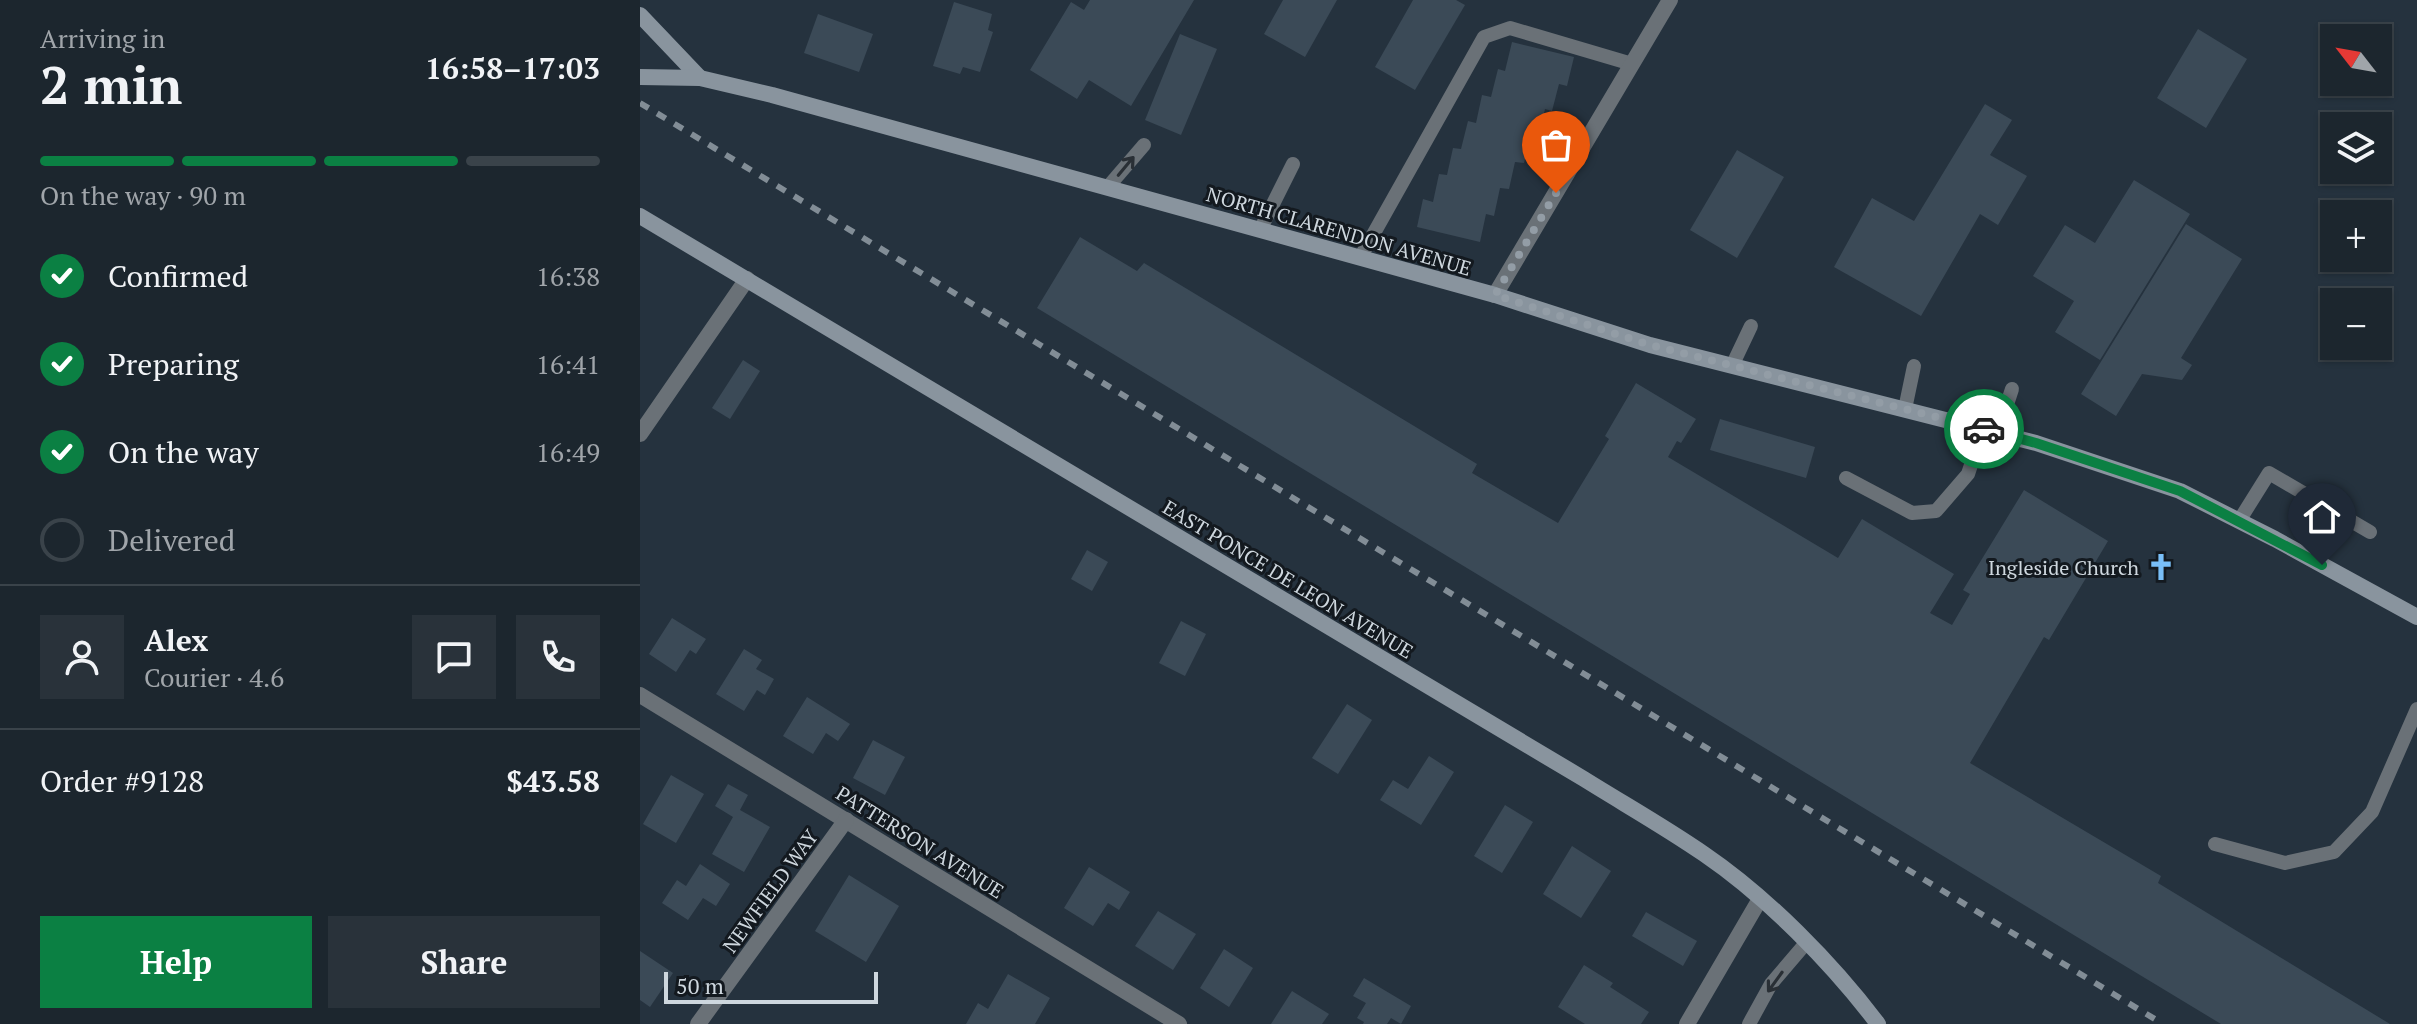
<!DOCTYPE html>
<html lang="en">
<head>
<meta charset="utf-8">
<style>
	body { margin:0; font-family:"PT Serif",serif; background:#29323a; color:#f1f3f6; height:100vh; display:flex; flex-direction:column; font-size:30px; white-space:nowrap }
	* { box-sizing:border-box; margin:0 }
	p { font-size:26px; color:#a0a5aa }
	.icon { flex:none; width:44px; height:44px; fill:none; stroke:currentColor; stroke-width:2; stroke-linecap:round; stroke-linejoin:round }
	.map { position:relative; flex:1; overflow:hidden }
	.panel { display:flex; flex-direction:column; background:#1c262e; width:640px }
	.panel>* { flex:none }
	.needle { width:52px; rotate:301deg }
	.fabs { position:absolute; left:1680px; top:24px; display:grid; gap:16px }
	.fabs a { display:grid; place-items:center; width:72px; height:72px; border-radius:0px; background:#1c262e; box-shadow:0 2px 6px #0004,0 0 0 2px #3a434a; font-size:40px }
	.scale { position:absolute; left:24px; bottom:20px; width:214px; box-sizing:border-box; padding-left:8px; border:4px solid #ced7de; border-top:0; font-size:22px; line-height:28px; white-space:nowrap; color:#ced7de; -webkit-text-stroke:6px #13191f; paint-order:stroke }
	.pin { position:absolute; display:grid; place-items:center; width:68px; height:68px; color:#fff; margin:-82px -34px; border-radius:50% 50% 50% 0; rotate:-45deg; box-shadow:0 0 8px #0007 }
	.pin .icon { rotate:45deg }
	.courier { position:absolute; display:grid; place-items:center; width:80px; height:80px; margin:-40px; border:6px solid #0b8043; border-radius:50%; background:#fff; color:#222; box-shadow:0 2px 10px #0007 }
	.summary em { font-style:normal; font-weight:600 }
	.summary div { display:flex; flex-direction:column-reverse }
	.summary { display:flex; align-items:center; justify-content:space-between; height:136px; padding:0 40px }
	h1 { font-size:52px; font-weight:600; line-height:60px }
	.bar { display:grid; grid-template-columns:repeat(4,1fr); gap:12px 8px; align-content:center; height:96px; padding:0 40px }
	.bar i { height:10px; border-radius:6px; background:#3a434a }
	.bar .on { background:#0b8043 }
	.bar p { grid-column:span 4 }
	.line { display:flex; align-items:center; gap:20px; padding:0 40px; border-top:2px solid #3a434a }
	.line div { flex:1 }
	.round { display:grid; place-items:center; flex:none; width:84px; height:84px; border-radius:0px; background:#29323a }
	ol { padding:0 40px; list-style:none }
	li { display:flex; align-items:center; gap:24px; height:88px }
	li p { margin-inline-start:auto }
	li .icon { padding:8px; border-radius:50%; background:#0b8043; color:#fff; stroke-width:4 }
	li:last-child { color:#a0a5aa }
	li i { width:44px; height:44px; border:4px solid #3a434a; border-radius:50% }
	.primary-button { display:flex; gap:16px; margin-top:auto; padding:16px 40px }
	.primary-button a { flex:1; height:92px; border-radius:0px; background:#0b8043; color:#fff; font-size:32px; font-weight:600; line-height:92px; text-align:center }
	.primary-button a+a { background:#29323a; color:#f1f3f6 }
	main { display:flex; flex:1; min-height:0 }
	.map>svg:first-child { display:block }
	.building { fill:#3b4a57 }
	.lines { fill:none; stroke-linecap:round; stroke-linejoin:round }
	.lane { stroke:#6a7177; stroke-width:14 }
	.street { stroke:#6a7177; stroke-width:16 }
	.secondary { stroke:#89949e; stroke-width:16 }
	.rail { stroke:#828d96; stroke-width:6; stroke-dasharray:10 10; stroke-linecap:butt }
	.oneway { stroke:#292f35 }
	.done { stroke:#939da6; stroke-width:8; stroke-dasharray:0 14.4 }
	.route { stroke:#0b8043; stroke-width:10 }
	.labels { text-anchor:middle; dominant-baseline:central; stroke-width:6; stroke-linejoin:round; paint-order:stroke }
	.street-label { font-size:20px; fill:#ced7de; stroke:#13191f }
	.poi-label { font-size:20px; fill:#ced7de; stroke:#13191f; text-anchor:end }
</style>
</head>
<body>
<main>
<section class="panel">
<div class="summary"><div><h1>2 min</h1><p>Arriving in</p></div><em>16:58–17:03</em></div>
<div class="bar"><i class="on"></i><i class="on"></i><i class="on"></i><i></i><p>On the way · 90 m</p></div>
<ol>
<li><svg class="icon" aria-label="check" viewBox="0 0 24 24"><path d="M5 12l5 5 9-10"/></svg>Confirmed<p>16:38</p></li>
<li><svg class="icon" aria-label="check" viewBox="0 0 24 24"><path d="M5 12l5 5 9-10"/></svg>Preparing<p>16:41</p></li>
<li><svg class="icon" aria-label="check" viewBox="0 0 24 24"><path d="M5 12l5 5 9-10"/></svg>On the way<p>16:49</p></li>
<li><i></i>Delivered</li>
</ol>
<div class="line" style="height:144px"><a class="round"><svg class="icon" aria-label="person" viewBox="0 0 24 24"><circle cx="12" cy="8" r="4"/><path d="M4 21q1-7 8-7t8 7"/></svg></a><div><b>Alex</b><p>Courier · 4.6</p></div><a class="round"><svg class="icon" aria-label="chat" viewBox="0 0 24 24"><path d="M4 5h16v11H9l-5 4z"/></svg></a><a class="round"><svg class="icon" aria-label="phone" viewBox="0 0 24 24"><path d="M5 4h4l2 5-3 2q2 4 5 5l2-3 5 2v4C11 20 4 13 5 4z"/></svg></a></div>
<div class="line" style="height:104px"><div>Order #9128</div><b>$43.58</b></div>
<div class="primary-button"><a>Help</a><a>Share</a></div>
</section>
<div class="map">
<svg width="1777" height="1024" viewBox="0 0 1777 1024">
	<rect width="100%" height="100%" fill="#25323e"/>
	<g class="building">
		<path d="M450,0H554L491,106L449,80L437,99L390,70L431,2L444,10Z"/>
		<path d="M643,0H697L665,57L624,34Z"/>
		<path d="M773,0H816L825,5L775,90L735,67Z"/>
		<path d="M314,2L352,14L348,30L353,32L340,72L323,67L320,74L293,66Z"/>
		<path d="M178,14L233,34L219,72L164,53Z"/>
		<path d="M1558,29L1607,59L1566,128L1517,98Z"/>
		<path d="M540,34L577,49L541,135L505,120Z"/>
		<path d="M872,42L934,57L927,86L919,84L912,111L905,109L899,137L891,135L884,163L875,162L869,189L860,188L854,216L846,214L840,242L777,227L783,199L793,202L799,174L807,175L813,148L821,149L828,121L836,123L842,95L851,97L858,69L865,71Z"/>
		<path d="M1345,104L1372,120L1350,155L1387,176L1358,225L1340,214L1281,316L1194,267L1232,198L1274,221Z"/>
		<path d="M1097,150L1144,177L1097,258L1050,230Z"/>
		<path d="M1494,180L1550,214L1460,360L1415,332L1434,301L1393,276L1425,225L1455,243Z"/>
		<path d="M1546,224L1602,259L1541,358L1552,365L1542,380L1502,374L1476,416L1441,394Z"/>
		<path d="M440,237L497,271L504,263L837,464L832,473L918,523L969,439L965,436L996,383L1056,419L1041,443L1037,441L1028,457L1198,558L1222,519L1314,574L1290,613L1312,625L1330,594L1323,590L1384,490L1468,541L1409,640L1404,637L1330,763L1521,876L1518,883L1750,1024H1581L397,308Z"/>
		<path d="M103,360L120,371L90,419L72,408Z"/>
		<path d="M1080,419L1175,447L1166,478L1070,450Z"/>
		<path d="M447,550L468,562L452,591L431,579Z"/>
		<path d="M32,618L66,639L56,654L50,650L36,672L9,654Z"/>
		<path d="M541,621L566,634L545,676L519,663Z"/>
		<path d="M104,649L122,660L116,669L134,679L125,695L117,690L104,711L76,694Z"/>
		<path d="M167,697L210,724L198,741L186,733L173,754L143,736Z"/>
		<path d="M707,704L732,720L698,774L672,758Z"/>
		<path d="M233,740L265,757L245,795L213,778Z"/>
		<path d="M789,756L814,772L781,825L740,800L753,780L768,789Z"/>
		<path d="M31,775L64,794L36,843L3,824Z"/>
		<path d="M88,784L108,795L100,810L130,827L104,872L72,854L93,817L75,806Z"/>
		<path d="M865,805L893,822L862,873L834,856Z"/>
		<path d="M932,846L971,871L941,918L903,894Z"/>
		<path d="M60,864L90,884L76,906L63,898L48,920L22,903L37,880L46,886Z"/>
		<path d="M449,867L490,892L479,910L468,903L453,926L424,908Z"/>
		<path d="M209,875L259,906L226,962L175,931Z"/>
		<path d="M518,911L556,934L533,970L495,946Z"/>
		<path d="M1006,912L1057,941L1043,966L992,936Z"/>
		<path d="M584,949L613,968L589,1007L560,988Z"/>
		<path d="M0,951L33,973L10,1007L0,1000Z"/>
		<path d="M944,965L973,983L970,987L1009,1012L1001,1024H945L918,1007Z"/>
		<path d="M368,974L410,998L395,1024H326L338,1003L348,1009Z"/>
		<path d="M724,978L771,1006L761,1024L751,1018L747,1024H723L724,1022L717,1018L726,1003L713,996Z"/>
		<path d="M652,991L689,1014L682,1024H631Z"/>
	</g>
	<g class="lines">
		<g class="lane">
			<path d="M467,188L504,145"/>
			<path d="M620,230L653,164"/>
			<path d="M720,258L844,37L870,28L992,64"/>
			<path d="M1092,366L1111,326"/>
			<path d="M1265,409L1274,366"/>
			<path d="M1358,432L1372,389"/>
			<path d="M1206,478L1272,513L1296,511L1328,474L1343,429"/>
			<path d="M1599,521L1629,473L1730,532"/>
			<path d="M1575,844L1645,863L1694,852L1732,812L1777,709"/>
			<path d="M1109,1024L1131,984L1166,943"/>
		</g>
		<g class="street">
			<path d="M855,295L1030,0"/>
			<path d="M0,434L107,279"/>
			<path d="M0,695L539,1024"/>
			<path d="M58,1024L206,820"/>
			<path d="M1047,1024L1120,899"/>
		</g>
		<g class="secondary">
			<path d="M0,15L60,78"/>
			<path d="M0,77L60,78L132,95L855,295L1010,345L1396,443L1540,491L1635,539L1777,617"/>
			<path d="M0,216L944,779C984,804 1025,827 1064,854C1127,897 1192,963 1238,1024"/>
		</g>
		<path class="rail" d="M0,103L1523,1024"/>
	</g>
	<defs><path id="oneway-shaft" d="M-6 0H5M1.5-3L5.5 0L1.5 3" fill="none" stroke-width="1.6" stroke-linecap="round" stroke-linejoin="round" transform="scale(2)"/></defs>
	<g class="oneway">
		<use href="#oneway-shaft" transform="translate(486 166) rotate(-50)"/>
		<use href="#oneway-shaft" transform="translate(1135 982) rotate(126)"/>
	</g>
	<g class="lines">
		<path class="done" d="M916,193L855,295L1010,345L1344,429"/>
		<path class="route" d="M1344,429L1396,443L1540,491L1682,565"/>
	</g>
	<defs>
		<g id="church-bare" transform="scale(2.16)"><path d="M-1.2-6h2.4v3.5h3.3v2.4h-3.3V6h-2.4V-.1h-3.3v-2.4h3.3Z" fill="#79bff8" stroke="#13191f" stroke-width="2.5" paint-order="stroke"/></g>
	</defs>
	<g fill-rule="evenodd">
		<use href="#church-bare" x="1521" y="567"/>
	</g>
	<g class="labels">
		<g class="street-label">
			<text transform="translate(699 231) rotate(16)">NORTH CLARENDON AVENUE</text>
			<text transform="translate(648 579) rotate(31)">EAST PONCE DE LEON AVENUE</text>
			<text transform="translate(280 842) rotate(32)">PATTERSON AVENUE</text>
			<text transform="translate(130 891) rotate(-54)">NEWFIELD WAY</text>
		</g>
		<g class="poi-label">
			<text x="1499" y="567">Ingleside Church</text>
		</g>
	</g>
</svg>
<div class="fabs">
<a><svg class="needle" viewBox="-14 -14 28 28"><path d="M0-13l5 13h-10z" fill="#e53935"/><path d="M0 13l5-13h-10z" fill="#a0a5aa"/></svg></a>
<a><svg class="icon" aria-label="layers" viewBox="0 0 24 24"><path d="M12 4l9 5-9 5-9-5zM3 14l9 5 9-5"/></svg></a>
<a>+</a>
<a>−</a>
</div>
<div class="scale">50 m</div>
<div class="pin" style="left:916px;top:193px;background:#ea580c"><svg class="icon" aria-label="bag" viewBox="0 0 24 24"><path d="M5 8h14l-1 12H6zM9 8a3 3 0 0 1 6 0"/></svg></div>
<div class="pin" style="left:1682px;top:565px;background:#1f2937"><svg class="icon" aria-label="home" viewBox="0 0 24 24"><path d="M3 11l9-7 9 7M6 9v11h12V9"/></svg></div>
<div class="courier" style="left:1344px;top:429px"><svg class="icon" aria-label="car" viewBox="0 0 24 24"><path d="M5 17H2v-5l4-1 3-4h7l3 4 3 1v5h-3M9 17h6M6 11h13"/><circle cx="7" cy="17" r="2"/><circle cx="17" cy="17" r="2"/></svg></div>
</div>
</main>
</body>
</html>
